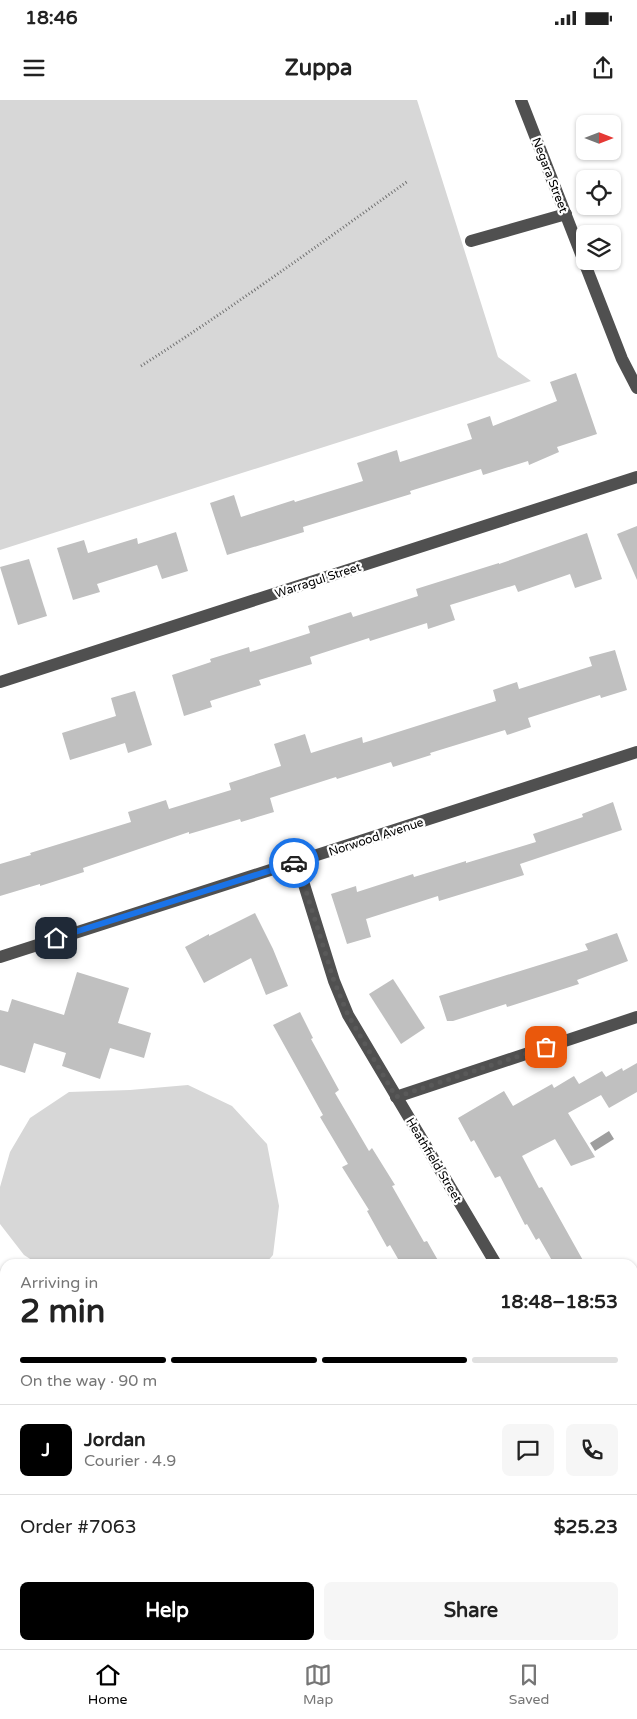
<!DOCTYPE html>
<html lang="en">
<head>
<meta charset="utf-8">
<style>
	body { margin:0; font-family:"Varela Round",sans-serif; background:#f6f6f6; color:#222; height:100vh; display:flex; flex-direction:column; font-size:19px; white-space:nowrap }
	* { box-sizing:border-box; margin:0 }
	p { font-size:16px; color:#767676 }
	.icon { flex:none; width:28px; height:28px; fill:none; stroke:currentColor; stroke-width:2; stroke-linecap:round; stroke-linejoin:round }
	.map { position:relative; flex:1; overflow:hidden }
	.side { position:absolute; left:0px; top:1159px; width:638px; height:391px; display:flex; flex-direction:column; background:#fff; border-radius:15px 15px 0 0; box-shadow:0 1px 4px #0004 }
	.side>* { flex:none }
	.needle { width:32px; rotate:90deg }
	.fabs { position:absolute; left:576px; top:15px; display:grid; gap:10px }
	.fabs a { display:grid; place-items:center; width:45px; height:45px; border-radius:8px; background:#fff; box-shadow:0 1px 4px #0004; font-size:25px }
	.pin { position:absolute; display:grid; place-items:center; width:42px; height:42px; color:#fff; margin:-21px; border-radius:10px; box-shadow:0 2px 8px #0006 }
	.courier { position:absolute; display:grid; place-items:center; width:50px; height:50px; margin:-25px; border:4px solid #1a73e8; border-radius:50%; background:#fff; color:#222; box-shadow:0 1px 6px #0007 }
	.head em { font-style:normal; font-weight:700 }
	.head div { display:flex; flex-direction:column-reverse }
	.head { display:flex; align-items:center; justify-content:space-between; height:85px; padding:0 20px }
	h1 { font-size:32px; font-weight:700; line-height:38px }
	.bar { display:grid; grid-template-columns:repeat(4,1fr); gap:8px 5px; align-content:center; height:60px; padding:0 20px }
	.bar i { height:6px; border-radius:4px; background:#e0e0e0 }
	.bar .current { background:#000 }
	.bar p { grid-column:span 4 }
	.line { display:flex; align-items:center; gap:12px; padding:0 20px; border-top:1px solid #e0e0e0 }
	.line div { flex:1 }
	.round { display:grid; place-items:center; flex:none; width:52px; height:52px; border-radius:8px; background:#f6f6f6 }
	.primary-button { display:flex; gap:10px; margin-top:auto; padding:10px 20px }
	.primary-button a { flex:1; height:58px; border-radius:8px; background:#000; color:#fff; font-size:20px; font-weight:700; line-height:58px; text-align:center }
	.primary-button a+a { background:#f6f6f6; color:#222 }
	.status { display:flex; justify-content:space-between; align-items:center; height:35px; padding:0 25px; background:#fff; direction:ltr }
	.status svg { height:14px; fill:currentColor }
	header { display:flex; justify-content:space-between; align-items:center; height:65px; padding:0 20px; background:#fff; font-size:22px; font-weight:700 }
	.tab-bar { display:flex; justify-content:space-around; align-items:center; height:70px; border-top:1px solid #e0e0e0; background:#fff; font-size:14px; color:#767676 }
	.tab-bar a { display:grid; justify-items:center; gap:2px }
	.tab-bar .current { color:#000 }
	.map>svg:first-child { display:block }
	.green { fill:#d7d7d7 }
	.water { fill:#9e9e9e }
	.building { fill:#c0c0c0 }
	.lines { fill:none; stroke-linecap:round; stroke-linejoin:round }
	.path { stroke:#727272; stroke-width:3; stroke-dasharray:1 2.5; stroke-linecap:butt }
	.minor { stroke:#505050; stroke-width:12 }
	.done { stroke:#595959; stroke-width:5; stroke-dasharray:0 9 }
	.route { stroke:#1a73e8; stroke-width:6 }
	.labels { text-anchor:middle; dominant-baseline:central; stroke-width:4.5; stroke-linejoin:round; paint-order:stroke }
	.street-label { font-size:12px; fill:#000; stroke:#fff }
</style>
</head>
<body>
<div class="status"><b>18:46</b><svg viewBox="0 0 49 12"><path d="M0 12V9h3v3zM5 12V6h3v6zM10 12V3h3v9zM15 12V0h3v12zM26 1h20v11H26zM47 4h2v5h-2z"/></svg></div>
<header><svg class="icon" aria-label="menu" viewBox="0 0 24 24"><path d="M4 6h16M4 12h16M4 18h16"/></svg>Zuppa<svg class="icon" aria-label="share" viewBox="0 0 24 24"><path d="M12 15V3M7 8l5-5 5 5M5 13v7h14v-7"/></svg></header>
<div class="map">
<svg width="637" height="1549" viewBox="0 0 637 1549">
	<rect width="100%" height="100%" fill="#fff"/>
	<g class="green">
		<path d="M0,0H417L498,257L531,281L0,450Z"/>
		<path d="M188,985L232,1006L267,1044L279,1106L273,1155L265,1164H38L24,1155L0,1124V1087L10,1052L30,1018L69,992L130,990Z"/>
		<path d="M0,1359L5,1362V1422L0,1419Z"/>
		<path d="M263,1545H434L428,1549H266Z"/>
	</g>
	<path class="water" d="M609,1031L614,1039L595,1051L590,1043Z"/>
	<g class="building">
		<path d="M576,273L597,334L557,347L559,352L529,365L528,361L483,375L481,369L410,391L411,394L303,427L304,432L227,455L210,403L234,395L241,417L294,400L295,402L363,381L357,363L397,350L400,362L472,339L467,324L490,316L493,326L557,301L550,282Z"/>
		<path d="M637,426V480L617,434Z"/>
		<path d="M176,432L188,471L162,479L157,465L97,484L100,492L73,500L57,448L84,440L88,453L137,438L138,444Z"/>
		<path d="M587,433L602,479L575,488L570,474L518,492L515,485L450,505L455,520L428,529L427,523L370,541L369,538L310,557L312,564L259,580L261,585L210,601L212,607L184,616L172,575L211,562L210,559L249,547L250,552L310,533L308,526L351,512L353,517L418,496L416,489L499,463V464Z"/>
		<path d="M29,459L47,516L18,525L0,467Z"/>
		<path d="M615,550L627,590L601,598L600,595L528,618L531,627L507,635L505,630L430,653L431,655L393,667L391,662L337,679L336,677L270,698L274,712L241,722L240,719L189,734V732L83,768L84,772L40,786V784L0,796V764L31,755L30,753L131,722L128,712L166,700L169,709L231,690L229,683L281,666L274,644L305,634L311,653L362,637L363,643L496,601L493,590L517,582L519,589L592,566L589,557Z"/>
		<path d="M135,591L152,645L128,653L125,643L70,660L62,633L116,616L111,598Z"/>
		<path d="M613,702L622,730L520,764L524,775L439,801L438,796L366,819L371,837L347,844L331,794L356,786L357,792L413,774L414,777L466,761V763L536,742L533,734L583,717L582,714Z"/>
		<path d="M255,813L273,849L288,886L266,895L251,858L204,883L185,847L209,834V836Z"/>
		<path d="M617,833L628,861L577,880L579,884L548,894L507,907L506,904L453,921H447L439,896L588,850L585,844Z"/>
		<path d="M77,872L129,888L118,923L151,933L144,958L110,948L100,979L62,966L66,953L34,943L25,973L0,965V910L8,912L12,899L64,915Z"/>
		<path d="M393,879L425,928L401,944L369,894Z"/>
		<path d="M300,912L313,938L311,939L339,990L335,993L369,1051L372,1048L395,1085L392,1086L424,1142L427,1141L440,1164H401L390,1145L387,1147L367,1111L369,1110L342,1067L348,1064L320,1017L323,1015L273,925Z"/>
		<path d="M637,963V992L609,1008L601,995L568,1013L595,1057L571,1066L555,1039L522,1056L539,1088L542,1087L585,1164H554L539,1138L536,1140L527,1124L525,1125L500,1076L495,1078L474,1040L471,1042L458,1018L504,991L513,1006L552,984L554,988L574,976L579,984L602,971L606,977L622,968L623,971Z"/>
	</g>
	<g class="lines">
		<g class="path">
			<path d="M141,266C232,208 320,144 408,81"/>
			<path d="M583,1545L586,1549"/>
			<path d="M276,1549L278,1545"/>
		</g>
		<g class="minor">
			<path d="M521,0L622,259L637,288"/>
			<path d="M471,141L566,114"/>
			<path d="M0,582L637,377"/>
			<path d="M297,762L334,881L348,915L496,1164"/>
			<path d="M0,857L637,652"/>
			<path d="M396,997L637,917"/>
			<path d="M632,1394L637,1401"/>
			<path d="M0,1452L5,1455"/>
		</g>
	</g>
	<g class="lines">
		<path class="done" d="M294,763L297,762L334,881L348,915L396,997L546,947"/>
		<path class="route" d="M56,838L294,763"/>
	</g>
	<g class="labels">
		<g class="street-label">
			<text transform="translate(550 75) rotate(69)">Negara Street</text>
			<text transform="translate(318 480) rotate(-18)">Warragul Street</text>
			<text transform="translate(376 737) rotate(-18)">Norwood Avenue</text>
			<text transform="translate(434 1060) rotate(59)">Heathfield Street</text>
		</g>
	</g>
</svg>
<div class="fabs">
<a><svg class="needle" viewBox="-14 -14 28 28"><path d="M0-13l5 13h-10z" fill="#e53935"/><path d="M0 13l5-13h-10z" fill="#767676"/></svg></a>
<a><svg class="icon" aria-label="locate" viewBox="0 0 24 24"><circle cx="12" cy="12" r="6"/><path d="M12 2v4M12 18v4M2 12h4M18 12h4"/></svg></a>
<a><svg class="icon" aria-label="layers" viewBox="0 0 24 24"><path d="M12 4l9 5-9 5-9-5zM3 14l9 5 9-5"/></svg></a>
</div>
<div class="pin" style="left:546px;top:947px;background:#ea580c"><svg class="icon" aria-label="bag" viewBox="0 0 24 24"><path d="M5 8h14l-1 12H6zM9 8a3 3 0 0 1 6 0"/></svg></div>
<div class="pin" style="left:56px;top:838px;background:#1f2937"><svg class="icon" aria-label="home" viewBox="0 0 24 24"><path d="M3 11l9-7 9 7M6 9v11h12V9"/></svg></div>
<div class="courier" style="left:294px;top:763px"><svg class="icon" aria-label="car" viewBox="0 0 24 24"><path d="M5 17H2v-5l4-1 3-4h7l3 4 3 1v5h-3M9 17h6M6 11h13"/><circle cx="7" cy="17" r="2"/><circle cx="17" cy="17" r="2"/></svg></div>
<section class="side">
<div class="head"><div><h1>2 min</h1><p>Arriving in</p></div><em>18:48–18:53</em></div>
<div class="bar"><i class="current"></i><i class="current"></i><i class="current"></i><i></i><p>On the way · 90 m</p></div>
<div class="line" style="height:90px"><b class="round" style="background:#000;color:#fff">J</b><div><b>Jordan</b><p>Courier · 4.9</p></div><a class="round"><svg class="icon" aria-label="chat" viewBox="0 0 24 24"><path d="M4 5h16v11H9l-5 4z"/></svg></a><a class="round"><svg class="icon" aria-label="phone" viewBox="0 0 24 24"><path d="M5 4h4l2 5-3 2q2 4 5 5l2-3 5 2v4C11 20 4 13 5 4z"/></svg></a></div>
<div class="line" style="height:65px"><div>Order #7063</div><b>$25.23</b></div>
<div class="primary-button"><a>Help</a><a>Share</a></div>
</section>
</div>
<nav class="tab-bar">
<a class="current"><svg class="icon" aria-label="home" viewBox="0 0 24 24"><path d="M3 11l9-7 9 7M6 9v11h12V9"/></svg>Home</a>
<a><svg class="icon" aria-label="map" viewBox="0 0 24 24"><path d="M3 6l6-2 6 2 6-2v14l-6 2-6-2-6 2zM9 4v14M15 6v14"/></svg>Map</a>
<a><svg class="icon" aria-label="saved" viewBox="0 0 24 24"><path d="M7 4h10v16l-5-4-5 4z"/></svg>Saved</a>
</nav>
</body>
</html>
